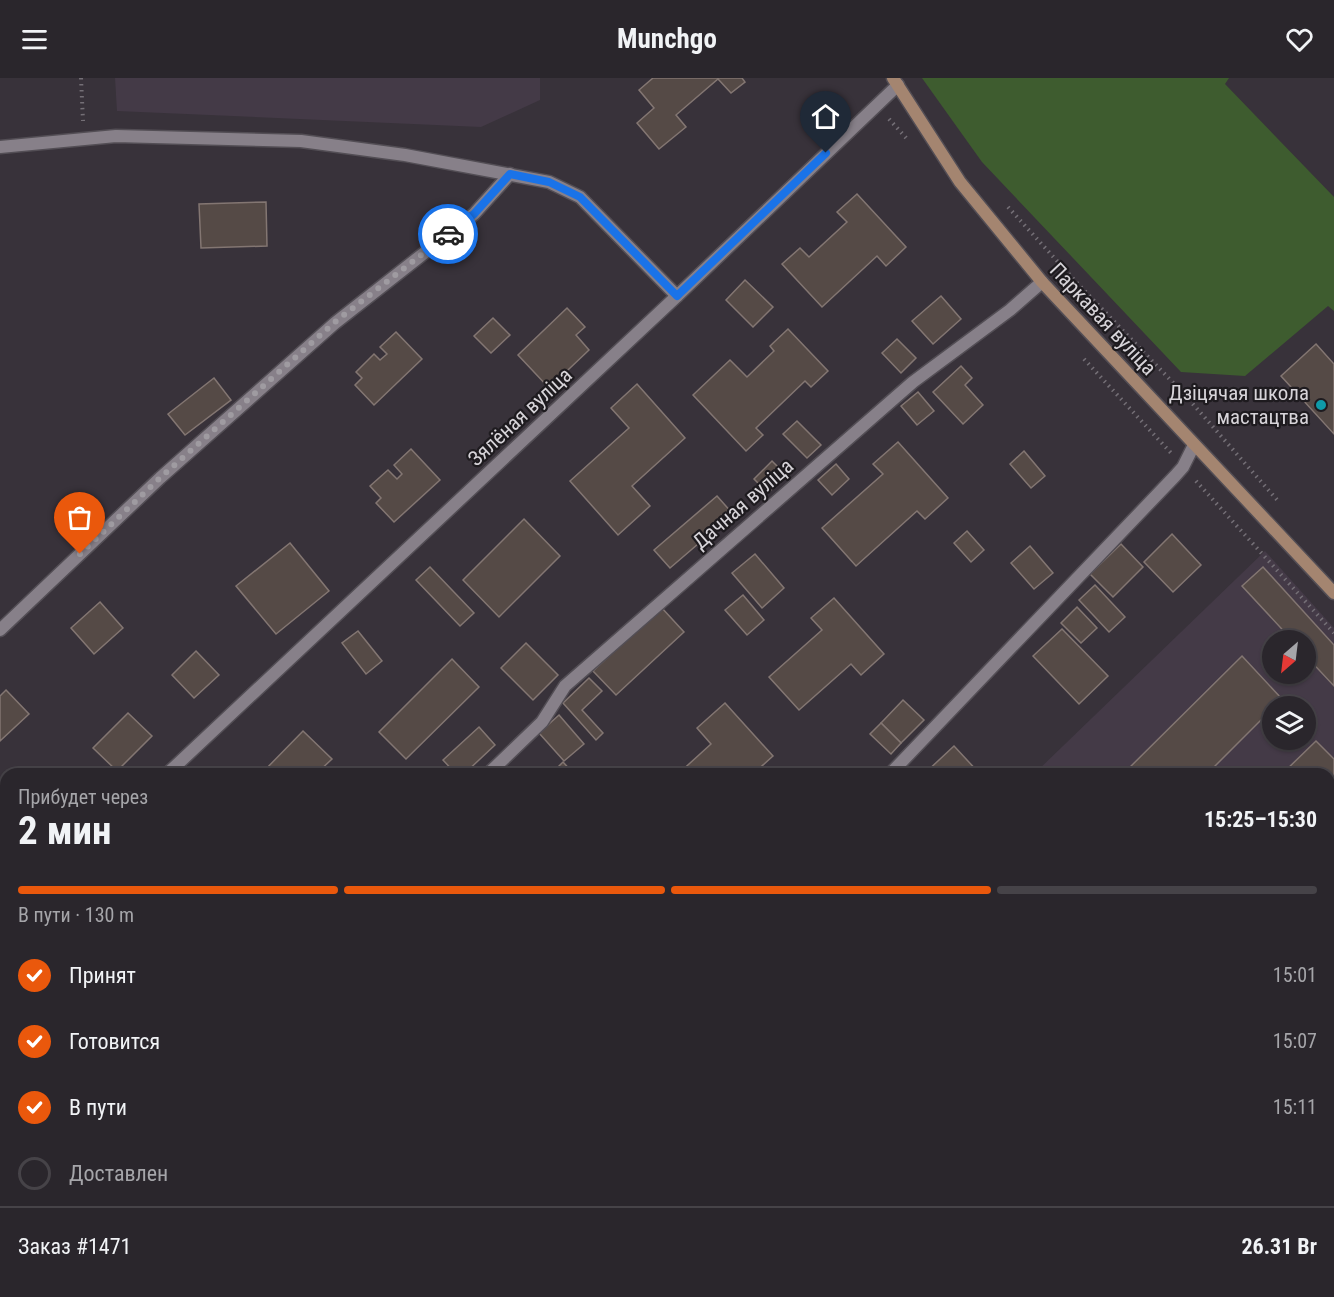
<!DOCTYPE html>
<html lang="ru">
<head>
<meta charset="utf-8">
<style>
	body { margin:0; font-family:"Roboto Condensed",sans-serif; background:#322e34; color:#f1f3f6; height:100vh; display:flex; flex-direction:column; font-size:22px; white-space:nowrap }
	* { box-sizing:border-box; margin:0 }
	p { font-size:20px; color:#a5a5a9 }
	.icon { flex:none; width:33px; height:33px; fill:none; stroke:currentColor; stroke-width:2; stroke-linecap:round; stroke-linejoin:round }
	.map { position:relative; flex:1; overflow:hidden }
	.panel { position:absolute; left:0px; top:690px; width:1335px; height:530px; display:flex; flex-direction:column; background:#2a262c; border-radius:18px 18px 0 0; box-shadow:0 2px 4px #0004,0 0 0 2px #464348 }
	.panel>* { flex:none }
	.needle { width:39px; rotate:208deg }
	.fabs { position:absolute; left:1262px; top:552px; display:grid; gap:12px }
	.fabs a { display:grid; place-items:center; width:54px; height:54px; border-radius:50%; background:#2a262c; box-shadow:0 2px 4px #0004,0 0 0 2px #464348; font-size:30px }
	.pin { position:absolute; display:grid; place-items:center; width:51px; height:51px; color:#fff; margin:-62px -26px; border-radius:50% 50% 50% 0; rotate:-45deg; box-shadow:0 0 6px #0007 }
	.pin .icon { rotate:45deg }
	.courier { position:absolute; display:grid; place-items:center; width:60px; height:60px; margin:-30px; border:4px solid #1a73e8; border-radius:50%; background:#fff; color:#222; box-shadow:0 2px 8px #0007 }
	.headline em { font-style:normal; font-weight:700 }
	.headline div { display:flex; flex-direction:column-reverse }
	.headline { display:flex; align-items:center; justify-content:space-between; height:102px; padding:0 18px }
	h1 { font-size:39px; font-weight:700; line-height:45px }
	.bar { display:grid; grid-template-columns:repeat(4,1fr); gap:9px 6px; align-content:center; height:72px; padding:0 18px }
	.bar i { height:8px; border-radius:4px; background:#464348 }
	.bar .on { background:#ea580c }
	.bar p { grid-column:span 4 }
	.line { display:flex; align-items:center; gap:15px; padding:0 18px; border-top:2px solid #464348 }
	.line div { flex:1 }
	ol { padding:0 18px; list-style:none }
	li { display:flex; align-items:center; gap:18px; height:66px }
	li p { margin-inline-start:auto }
	li .icon { padding:6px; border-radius:50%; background:#ea580c; color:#fff; stroke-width:4 }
	li:last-child { color:#a5a5a9 }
	li i { width:33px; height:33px; border:3px solid #464348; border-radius:50% }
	header { display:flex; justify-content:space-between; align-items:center; height:78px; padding:0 18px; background:#2a262c; font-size:27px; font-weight:700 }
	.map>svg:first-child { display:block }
	.built { fill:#443a47; fill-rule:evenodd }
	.green { fill:#3e5c2f }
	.building { fill:#554a46; stroke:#837672; stroke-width:1.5 }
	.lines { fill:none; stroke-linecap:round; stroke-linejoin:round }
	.lane-casing { stroke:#534e55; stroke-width:15 }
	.street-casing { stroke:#534e55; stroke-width:15 }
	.secondary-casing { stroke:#534e55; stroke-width:15 }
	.path { stroke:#746f76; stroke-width:4; stroke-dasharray:1.5 4.5; stroke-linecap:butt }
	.lane { stroke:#878089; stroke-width:12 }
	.street { stroke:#878089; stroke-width:12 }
	.secondary { stroke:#a48570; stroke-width:12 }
	.rail-casing { stroke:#b2aeb4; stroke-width:7 }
	.rail { stroke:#1e1b1f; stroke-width:4.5; stroke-dasharray:14; stroke-linecap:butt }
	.done { stroke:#9f9ba1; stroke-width:6; stroke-dasharray:0 10.8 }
	.route { stroke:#1a73e8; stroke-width:8 }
	.culture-dot { fill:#0f9aa8; stroke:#1e1b1f; stroke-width:2 }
	.labels { text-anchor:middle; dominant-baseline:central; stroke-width:4.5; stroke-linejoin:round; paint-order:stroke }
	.street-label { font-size:21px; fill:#d7d4d9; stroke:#1e1b1f }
	.poi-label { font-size:21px; fill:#d7d4d9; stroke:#1e1b1f; text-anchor:end }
</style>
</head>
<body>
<header><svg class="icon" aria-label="menu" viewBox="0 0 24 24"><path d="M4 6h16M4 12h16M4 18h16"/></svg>Munchgo<svg class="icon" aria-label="heart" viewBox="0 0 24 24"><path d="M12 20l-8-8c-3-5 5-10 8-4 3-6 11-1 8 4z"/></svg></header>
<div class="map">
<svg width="1334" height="1219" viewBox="0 0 1334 1219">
	<rect width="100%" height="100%" fill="#38323a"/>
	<g class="built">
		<path d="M115,0H540V22L481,49L117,33Z"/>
		<path d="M1265,473L1334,550V972L1329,978V696H1034ZM1272,562H1305V596H1272ZM1272,628H1305V662H1272Z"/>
		<path d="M224,1214H1107L1102,1219H219Z"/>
	</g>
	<path class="green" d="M922,0H1229L1225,6L1334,119V233L1328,228L1245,298L1181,294L982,84Z"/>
	<g class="building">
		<path d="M653,0H742L745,4L731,15L718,1L676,37L686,49L659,71L637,45L654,30L639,12Z"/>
		<path d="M857,116L906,169L886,188L877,178L822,229L782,186L800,170L809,179L847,144L837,134Z"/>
		<path d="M266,124L267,168L201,170L199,126Z"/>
		<path d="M745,202L773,229L753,249L726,222Z"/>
		<path d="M941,218L961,241L933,266L912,243Z"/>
		<path d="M567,230L585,249L576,257L589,272L549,310L518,277Z"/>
		<path d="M493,240L510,257L491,275L474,258Z"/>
		<path d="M788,251L828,293L811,309L805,303L756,350L763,357L746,373L693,317L730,282L747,299L774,273L770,268Z"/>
		<path d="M396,254L422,281L374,327L355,307L362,300L356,294L374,276L380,282L387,276L380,269Z"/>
		<path d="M897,261L916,280L901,295L882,275Z"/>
		<path d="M1316,266L1334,286V356L1281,298Z"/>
		<path d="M961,288L972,300L965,307L983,327L963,346L933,314Z"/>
		<path d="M214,300L231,322L185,357L168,336Z"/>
		<path d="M637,306L685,360L632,408L650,428L618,457L570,403L629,350L611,330Z"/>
		<path d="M918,314L934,333L917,347L901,328Z"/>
		<path d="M797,343L821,367L807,380L783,356Z"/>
		<path d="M898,364L948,420L925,441L917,433L856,488L822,450L883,396L873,386Z"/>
		<path d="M411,371L440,402L394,444L376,425L381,420L370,408L388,392L397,401L402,396L394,387Z"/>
		<path d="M1024,373L1045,398L1031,410L1010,386Z"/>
		<path d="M772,383L786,397L768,415L754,401Z"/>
		<path d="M836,386L849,401L832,417L818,402Z"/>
		<path d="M717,418L733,436L670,490L654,472Z"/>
		<path d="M524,441L560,478L499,539L463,502Z"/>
		<path d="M967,453L984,472L971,484L954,465Z"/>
		<path d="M1172,456L1201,487L1173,514L1144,484Z"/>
		<path d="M290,465L329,513L276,556L236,508Z"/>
		<path d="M1121,466L1143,489L1113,519L1090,496Z"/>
		<path d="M1030,468L1053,495L1034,511L1011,485Z"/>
		<path d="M755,476L784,510L762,530L732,495Z"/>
		<path d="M430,489L474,535L460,548L416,502Z"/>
		<path d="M1263,489L1334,567V608L1305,577V562H1292L1242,508Z"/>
		<path d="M1095,507L1125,539L1109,554L1079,522Z"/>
		<path d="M743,517L764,542L747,557L725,532Z"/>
		<path d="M834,520L884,576L861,597L851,586L799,632L769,599L822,552L811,540Z"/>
		<path d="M100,524L123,550L94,576L71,550Z"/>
		<path d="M661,529L684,554L616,617L593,593Z"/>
		<path d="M1077,529L1097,550L1081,565L1061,545Z"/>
		<path d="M1062,551L1108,598L1079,626L1033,578Z"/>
		<path d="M358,553L382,583L366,596L342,565Z"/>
		<path d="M526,565L558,597L533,622L501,590Z"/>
		<path d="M196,573L219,597L194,620L172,597Z"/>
		<path d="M1242,578L1282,621L1207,696H1123Z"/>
		<path d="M452,581L479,609L406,681L379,654Z"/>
		<path d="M589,600L602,613L582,632L603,655L596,662L563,625Z"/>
		<path d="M6,612L29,636L0,663V618Z"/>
		<path d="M903,622L924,642L901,665L881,645Z"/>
		<path d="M725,625L773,678L753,696H743L738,691L733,696H678L711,666L697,650Z"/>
		<path d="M128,635L152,658L117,693L93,670Z"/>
		<path d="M559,637L584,666L564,683L539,655Z"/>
		<path d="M881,645L901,665L891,676L870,656Z"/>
		<path d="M479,649L495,667L464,696H456L443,682Z"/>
		<path d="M303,653L332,681L316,696H261Z"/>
		<path d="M1316,663L1334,681V742L1329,747V696H1282Z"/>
		<path d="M954,668L980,696H924Z"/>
		<path d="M563,684L574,696H551Z"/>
		<path d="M1334,792V847L1329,852V797Z"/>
		<path d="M1334,905V935L1329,940V910Z"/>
		<path d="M6,1112V1151L0,1145V1118Z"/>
		<path d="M253,1214H297L292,1219H247Z"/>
		<path d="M340,1214H409L415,1219H337L336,1218Z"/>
		<path d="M461,1214H549L544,1219H467Z"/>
		<path d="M598,1214H690L684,1219H592Z"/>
		<path d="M761,1214H865L860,1219H755Z"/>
		<path d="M927,1214H961L966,1219H922Z"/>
		<path d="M1041,1214H1091L1086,1219H1036Z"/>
		<path d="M1121,1214H1174L1180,1219H1116Z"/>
	</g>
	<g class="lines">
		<g class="lane-casing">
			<g id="lane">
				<path d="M0,69L116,58L301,63L405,77L549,104L580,119L677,218"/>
				<path d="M0,552L160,400L335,245L474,136L510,96"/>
				<path d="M1329,766L1334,761"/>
				<path d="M0,950L6,921"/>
				<path d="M893,1219L898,1214"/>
			</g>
		</g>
		<g class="street-casing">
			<g id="street">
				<path d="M167,696L677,218L898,7"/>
				<path d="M488,696L542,644L565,608L913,304L1010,232L1042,204"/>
				<path d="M890,696L1175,398L1183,389L1194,367"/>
				<path d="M0,852L6,847"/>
			</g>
		</g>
		<g class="secondary-casing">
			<path id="secondary" d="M893,0L960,104L1042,204L1334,515"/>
		</g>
		<g class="path">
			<path d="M81,0L83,43"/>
			<path d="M889,41L908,62"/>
			<path d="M1008,129L1078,206L1184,316L1279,424"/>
			<path d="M1084,281L1171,375"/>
			<path d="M1196,403L1334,555"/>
		</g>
		<use href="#lane" class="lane"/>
		<use href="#street" class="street"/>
		<use href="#secondary" class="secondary"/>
		<g class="rail-casing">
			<g id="rail">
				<path d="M1329,1181L1334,1172"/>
				<path d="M1308,1219L1311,1214"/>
			</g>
		</g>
		<use href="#rail" class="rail"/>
	</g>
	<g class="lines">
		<path class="done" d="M80,476L160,400L335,244L448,156"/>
		<path class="route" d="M448,156L474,136L510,96L549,104L580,119L677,218L826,75"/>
	</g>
	<circle class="culture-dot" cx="1321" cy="327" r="6"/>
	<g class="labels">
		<g class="street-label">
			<text transform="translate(1103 241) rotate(47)">Паркавая вуліца</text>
			<text transform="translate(520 339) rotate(-43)">Зялёная вуліца</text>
			<text transform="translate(743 426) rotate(-41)">Дачная вуліца</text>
		</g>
		<g class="poi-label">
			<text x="1309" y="315">Дзіцячая школа<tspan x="1309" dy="24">мастацтва</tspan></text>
		</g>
	</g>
</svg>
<div class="fabs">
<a><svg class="needle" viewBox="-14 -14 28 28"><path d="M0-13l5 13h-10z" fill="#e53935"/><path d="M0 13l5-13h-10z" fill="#a5a5a9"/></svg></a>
<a><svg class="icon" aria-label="layers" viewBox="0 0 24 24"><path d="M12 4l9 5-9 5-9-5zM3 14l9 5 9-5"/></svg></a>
</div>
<div class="pin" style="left:80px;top:476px;background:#ea580c"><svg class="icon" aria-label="bag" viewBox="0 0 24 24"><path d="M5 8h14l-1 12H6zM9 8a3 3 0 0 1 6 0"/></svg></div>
<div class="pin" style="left:826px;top:75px;background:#1f2937"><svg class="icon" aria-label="home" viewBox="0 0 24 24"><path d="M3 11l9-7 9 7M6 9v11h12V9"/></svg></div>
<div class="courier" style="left:448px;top:156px"><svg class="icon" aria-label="car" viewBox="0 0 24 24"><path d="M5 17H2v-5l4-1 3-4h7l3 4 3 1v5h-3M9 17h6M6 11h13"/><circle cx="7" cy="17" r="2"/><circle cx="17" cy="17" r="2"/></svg></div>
<section class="panel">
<div class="headline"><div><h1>2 мин</h1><p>Прибудет через</p></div><em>15:25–15:30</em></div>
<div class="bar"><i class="on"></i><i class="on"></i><i class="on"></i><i></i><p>В пути · 130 m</p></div>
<ol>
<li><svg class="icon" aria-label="check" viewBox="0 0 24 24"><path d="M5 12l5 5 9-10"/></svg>Принят<p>15:01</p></li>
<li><svg class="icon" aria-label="check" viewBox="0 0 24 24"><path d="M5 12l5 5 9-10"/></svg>Готовится<p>15:07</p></li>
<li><svg class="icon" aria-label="check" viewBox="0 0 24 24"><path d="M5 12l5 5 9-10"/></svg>В пути<p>15:11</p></li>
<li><i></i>Доставлен</li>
</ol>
<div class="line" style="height:78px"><div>Заказ #1471</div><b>26.31 Br</b></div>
</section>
</div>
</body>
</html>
